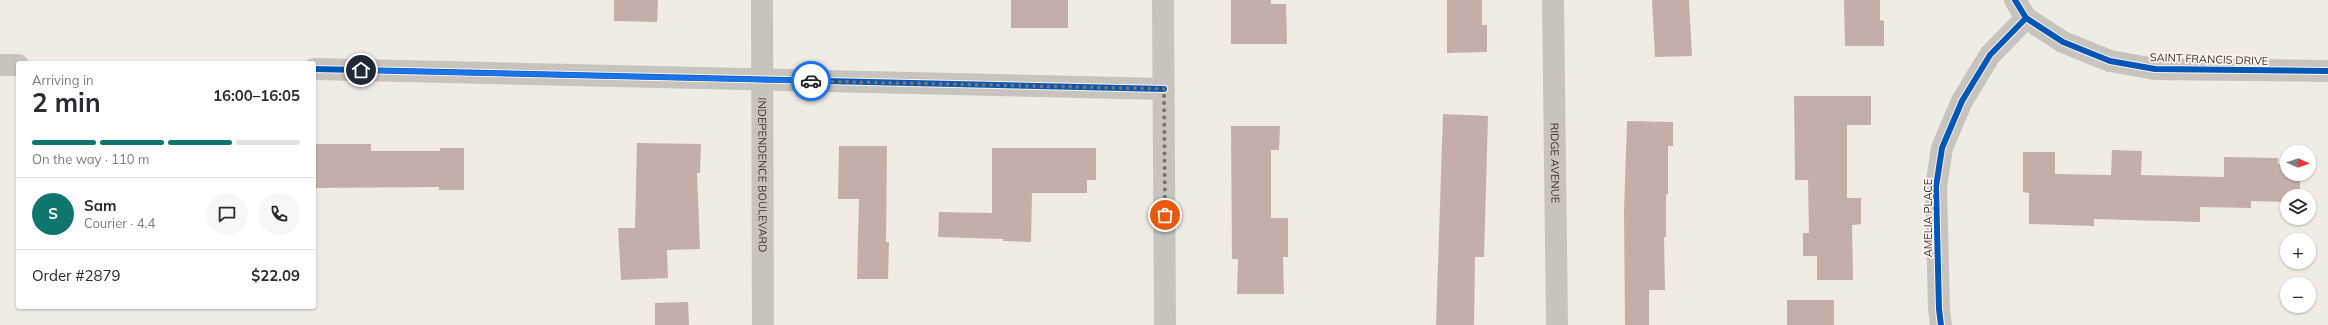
<!DOCTYPE html>
<html lang="en">
<head>
<meta charset="utf-8">
<style>
	body { margin:0; font-family:Mulish,sans-serif; background:#f7f7f7; color:#2b2b33; height:100vh; display:flex; flex-direction:column; font-size:15px; white-space:nowrap }
	* { box-sizing:border-box; margin:0 }
	p { font-size:13px; color:#7c7c81 }
	.icon { flex:none; width:22px; height:22px; fill:none; stroke:currentColor; stroke-width:2; stroke-linecap:round; stroke-linejoin:round }
	.map { position:relative; flex:1; overflow:hidden }
	.panel { position:absolute; left:16px; top:61px; width:300px; height:248px; display:flex; flex-direction:column; background:#fff; border-radius:4px; box-shadow:0 1px 3px #0004 }
	.panel>* { flex:none }
	.needle { width:26px; rotate:92deg }
	.controls { position:absolute; left:2280px; top:145px; display:grid; gap:8px }
	.controls a { display:grid; place-items:center; width:36px; height:36px; border-radius:50%; background:#fff; box-shadow:0 1px 3px #0004; font-size:20px }
	.pin { position:absolute; display:grid; place-items:center; width:34px; height:34px; color:#fff; margin:-17px; border:2px solid #fff; border-radius:50%; box-shadow:0 1px 4px #0007 }
	.courier { position:absolute; display:grid; place-items:center; width:40px; height:40px; margin:-20px; border:3px solid #1a73e8; border-radius:50%; background:#fff; color:#222; box-shadow:0 1px 5px #0007 }
	.headline em { font-style:normal; font-weight:700 }
	.headline div { display:flex; flex-direction:column-reverse }
	.headline { display:flex; align-items:center; justify-content:space-between; height:68px; padding:0 16px }
	h1 { font-size:26px; font-weight:700; line-height:30px }
	.bar { display:grid; grid-template-columns:repeat(4,1fr); gap:6px 4px; align-content:center; height:48px; padding:0 16px }
	.bar i { height:5px; border-radius:3px; background:#e1e1e2 }
	.bar .active { background:#0f766e }
	.bar p { grid-column:span 4 }
	.line { display:flex; align-items:center; gap:10px; padding:0 16px; border-top:1px solid #e1e1e2 }
	.line div { flex:1 }
	.round { display:grid; place-items:center; flex:none; width:42px; height:42px; border-radius:21px; background:#f7f7f7 }
	.map>svg:first-child { display:block }
	.building { fill:#c3afa7 }
	.lines { fill:none; stroke-linecap:round; stroke-linejoin:round }
	.minor { stroke:#c9c3be; stroke-width:22 }
	.cycleway-casing { stroke:#fbf5ee; stroke-width:8 }
	.cycleway { stroke:#0057b8; stroke-width:6 }
	.done { stroke:#7a716c; stroke-width:4; stroke-dasharray:0 7.2 }
	.route { stroke:#1a73e8; stroke-width:5 }
	.labels { text-anchor:middle; dominant-baseline:central; stroke-width:3.5; stroke-linejoin:round; paint-order:stroke }
	.street-label { font-size:11px; fill:#3b302b; stroke:#fbf5ee }
</style>
</head>
<body>
<div class="map">
<svg width="2328" height="325" viewBox="0 0 2328 325">
	<rect width="100%" height="100%" fill="#f0ebe5"/>
	<g class="building">
		<path d="M614,0H658L657,22L614,21Z"/>
		<rect x="1011" y="0" width="57" height="28"/>
		<path d="M1231,0H1271V4H1286L1287,44H1231Z"/>
		<path d="M1447,0H1482V25H1487V52L1447,53Z"/>
		<path d="M1652,0H1689L1692,56L1655,57Z"/>
		<path d="M1844,0H1880V20L1884,21V46H1845Z"/>
		<path d="M1794,96H1871V125H1847V198H1861V224L1852,225L1853,280H1817V256H1803V233H1809L1808,180H1795Z"/>
		<path d="M1443,114L1488,116L1484,257H1475L1474,325H1436Z"/>
		<path d="M1627,121L1673,122V146H1668V194H1666V237H1664L1665,290H1649V325H1625L1624,211Z"/>
		<path d="M1231,126H1280L1279,150H1271V218H1288V257H1283L1284,294H1237L1238,259H1232Z"/>
		<path d="M637,143L701,144L700,173H697L700,249L667,250L668,278L621,280L618,228H635Z"/>
		<path d="M314,144H371V151H440V148H464V190H439V187L314,188Z"/>
		<path d="M839,146H887L886,242H889L888,279H857L859,199H838Z"/>
		<path d="M992,148H1096V180H1087V193H1032L1031,242L1003,241V239L938,237L939,212L992,213Z"/>
		<path d="M2112,150L2142,151L2141,175L2224,177V157L2278,158V164H2287V174H2300V196H2287V202L2251,201V208L2200,207V222L2094,219V226L2029,224V193L2023,192V152H2055V174L2111,175Z"/>
		<rect x="1787" y="300" width="47" height="25"/>
		<path d="M688,302L689,325H655V303Z"/>
	</g>
	<g class="lines">
		<g class="minor">
			<path id="s1" d="M762,0L763,325"/>
			<path d="M1163,0L1165,325"/>
			<path id="s2" d="M1553,0L1557,325"/>
			<path d="M2015,0L2026,18L2063,42L2110,61L2155,69L2328,71"/>
			<path d="M0,65H18"/>
			<path d="M314,69L1164,89"/>
			<path d="M1941,325L1939,309L1936,187L1942,148L1962,101L1990,55L2026,18"/>
		</g>
		<g class="cycleway-casing">
			<g id="cycleway">
				<path d="M2015,0L2026,18L2063,42L2110,61L2155,69L2328,71"/>
				<path d="M314,69L1164,89"/>
				<path d="M1941,325L1939,309L1936,187L1942,148L1962,101L1990,55L2026,18"/>
			</g>
		</g>
		<use href="#cycleway" class="cycleway"/>
	</g>
	<g class="lines">
		<path class="done" d="M811,81L1164,89L1165,215"/>
		<path class="route" d="M361,70L811,81"/>
	</g>
	<g class="labels">
		<g class="street-label">
			<text transform="translate(2209 59) rotate(2)">SAINT FRANCIS DRIVE</text>
			<text stroke="none"><textPath href="#s2" startOffset="163">RIDGE AVENUE</textPath></text>
			<text stroke="none"><textPath href="#s1" startOffset="175">INDEPENDENCE BOULEVARD</textPath></text>
			<text transform="translate(1928 218) rotate(-90)">AMELIA PLACE</text>
		</g>
	</g>
</svg>
<div class="controls">
<a><svg class="needle" viewBox="-14 -14 28 28"><path d="M0-13l5 13h-10z" fill="#e53935"/><path d="M0 13l5-13h-10z" fill="#7c7c81"/></svg></a>
<a><svg class="icon" aria-label="layers" viewBox="0 0 24 24"><path d="M12 4l9 5-9 5-9-5zM3 14l9 5 9-5"/></svg></a>
<a>+</a>
<a>−</a>
</div>
<div class="pin" style="left:1165px;top:215px;background:#ea580c"><svg class="icon" aria-label="bag" viewBox="0 0 24 24"><path d="M5 8h14l-1 12H6zM9 8a3 3 0 0 1 6 0"/></svg></div>
<div class="pin" style="left:361px;top:70px;background:#1f2937"><svg class="icon" aria-label="home" viewBox="0 0 24 24"><path d="M3 11l9-7 9 7M6 9v11h12V9"/></svg></div>
<div class="courier" style="left:811px;top:81px"><svg class="icon" aria-label="car" viewBox="0 0 24 24"><path d="M5 17H2v-5l4-1 3-4h7l3 4 3 1v5h-3M9 17h6M6 11h13"/><circle cx="7" cy="17" r="2"/><circle cx="17" cy="17" r="2"/></svg></div>
<section class="panel">
<div class="headline"><div><h1>2 min</h1><p>Arriving in</p></div><em>16:00–16:05</em></div>
<div class="bar"><i class="active"></i><i class="active"></i><i class="active"></i><i></i><p>On the way · 110 m</p></div>
<div class="line" style="height:72px"><b class="round" style="background:#0f766e;color:#fff">S</b><div><b>Sam</b><p>Courier · 4.4</p></div><a class="round"><svg class="icon" aria-label="chat" viewBox="0 0 24 24"><path d="M4 5h16v11H9l-5 4z"/></svg></a><a class="round"><svg class="icon" aria-label="phone" viewBox="0 0 24 24"><path d="M5 4h4l2 5-3 2q2 4 5 5l2-3 5 2v4C11 20 4 13 5 4z"/></svg></a></div>
<div class="line" style="height:52px"><div>Order #2879</div><b>$22.09</b></div>
</section>
</div>
</body>
</html>
